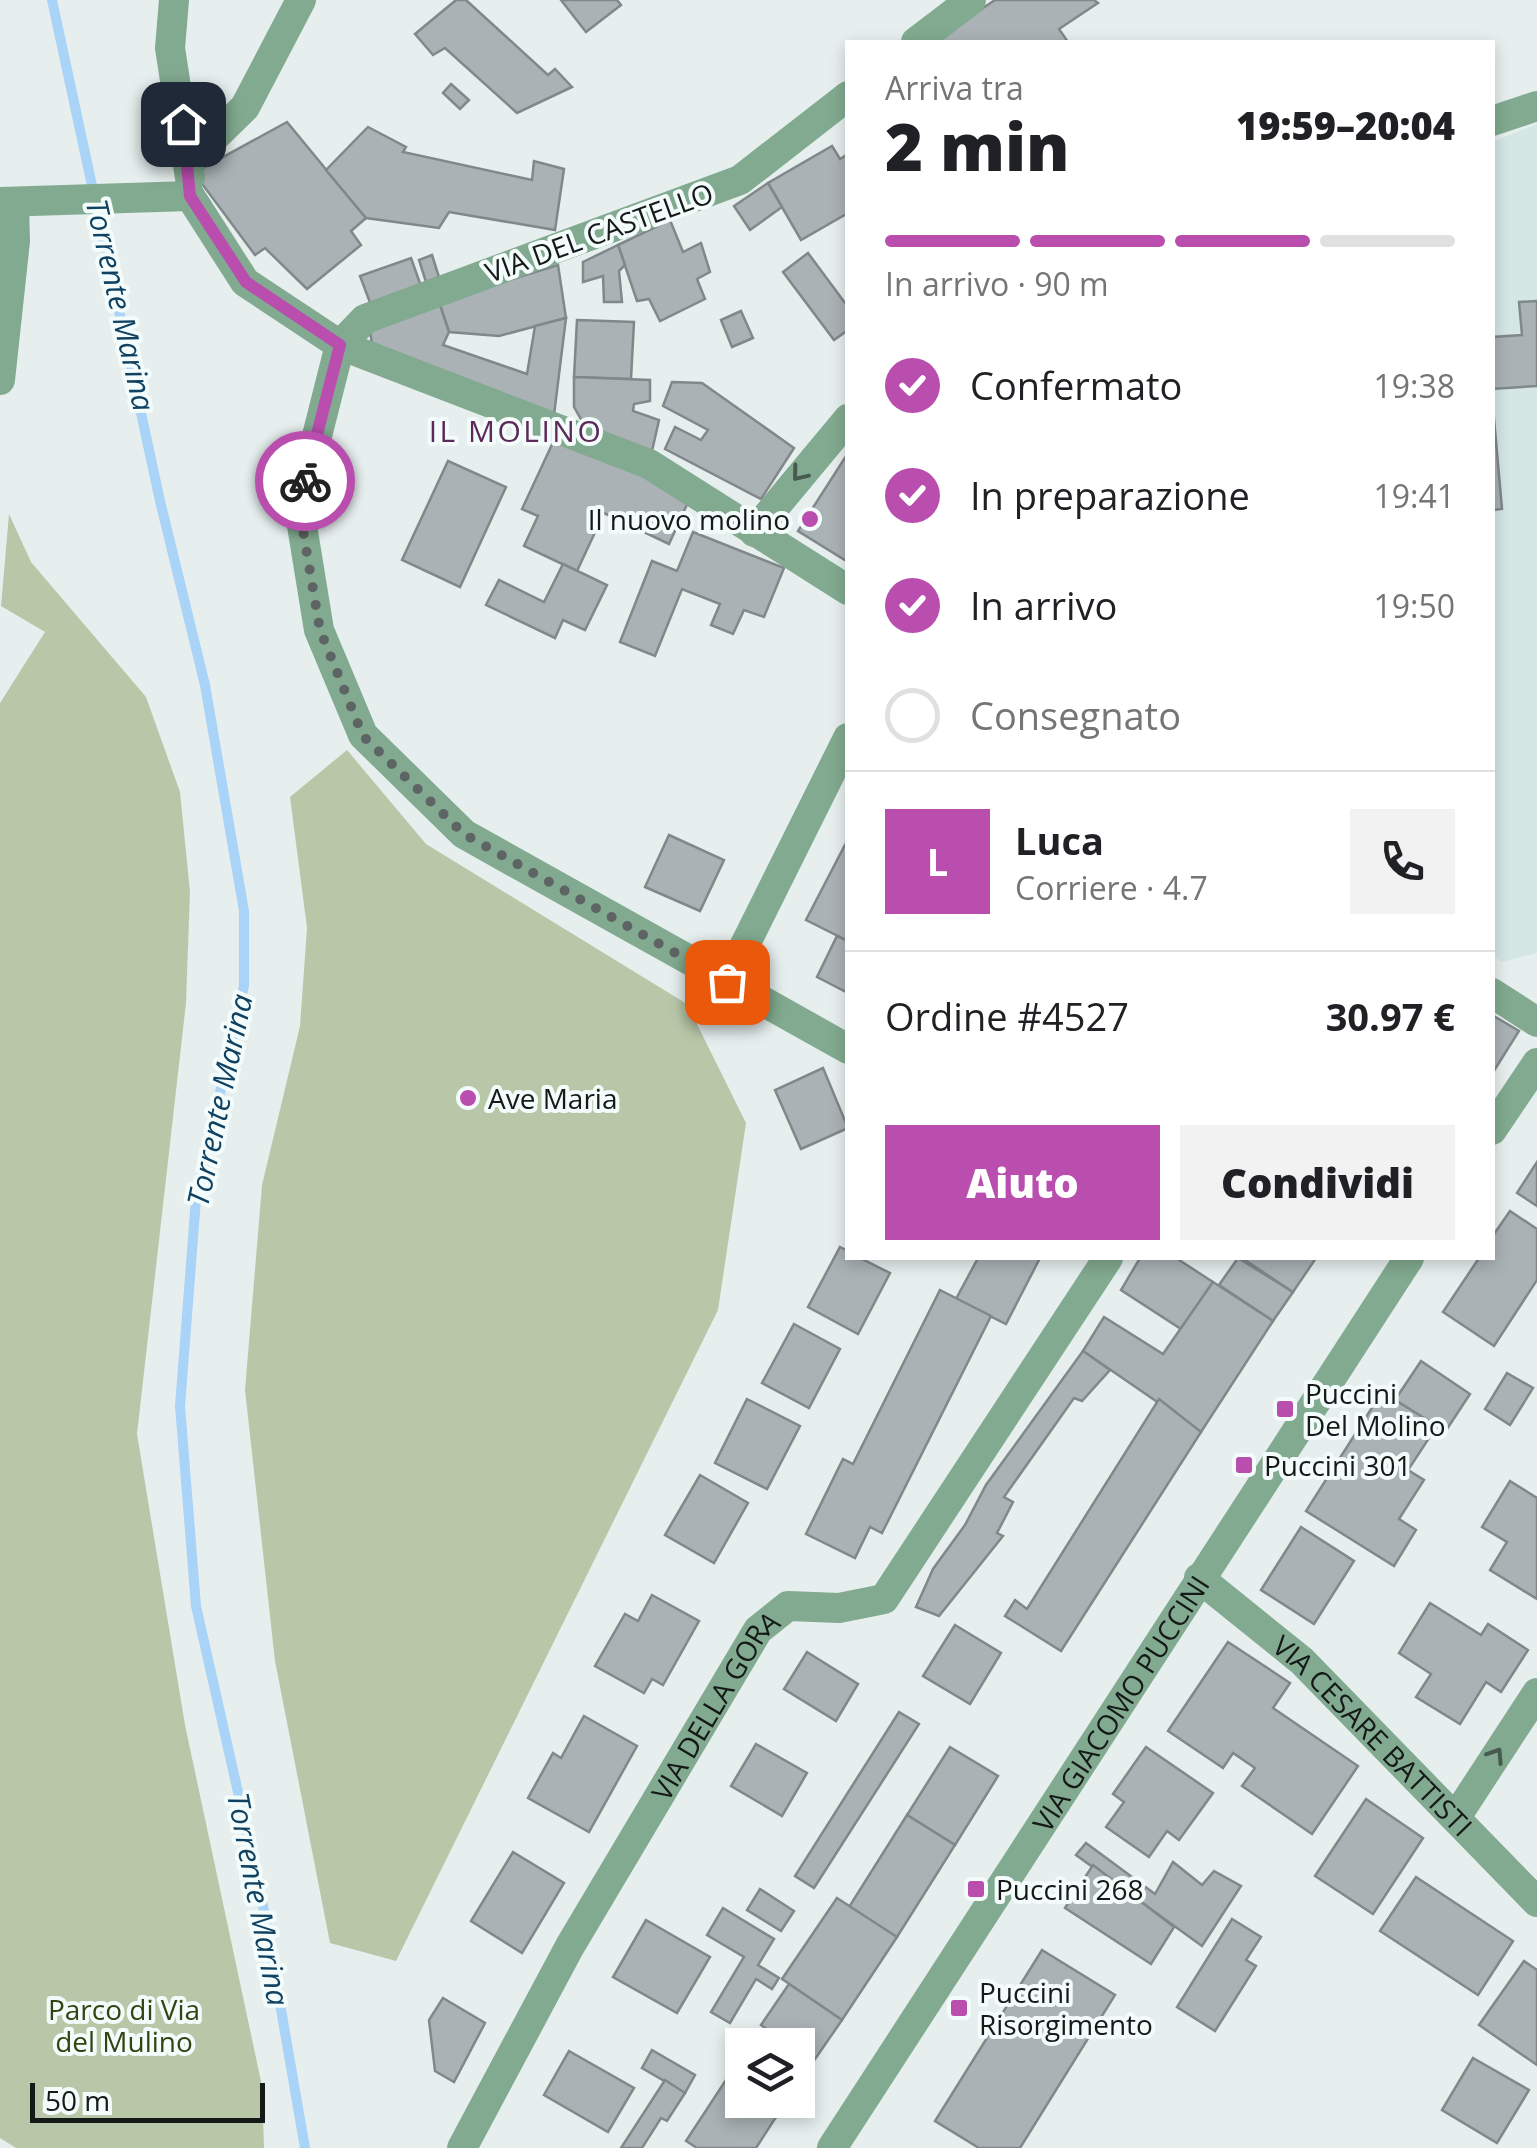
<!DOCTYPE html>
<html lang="it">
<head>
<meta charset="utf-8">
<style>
	body { margin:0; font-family:"Open Sans",sans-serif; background:#f2f2f2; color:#202124; height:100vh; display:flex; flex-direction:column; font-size:38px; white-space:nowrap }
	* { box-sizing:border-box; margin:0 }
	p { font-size:32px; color:#757577 }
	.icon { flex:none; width:55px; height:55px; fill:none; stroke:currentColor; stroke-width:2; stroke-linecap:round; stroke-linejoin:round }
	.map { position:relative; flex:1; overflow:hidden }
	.details { position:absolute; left:845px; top:40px; width:650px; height:1220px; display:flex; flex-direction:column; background:#fff; border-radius:0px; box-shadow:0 5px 15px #0003 }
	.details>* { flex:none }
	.tools { position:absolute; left:725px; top:2028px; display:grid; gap:20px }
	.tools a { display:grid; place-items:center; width:90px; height:90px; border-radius:0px; background:#fff; box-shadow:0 5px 15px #0003; font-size:50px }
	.scale { position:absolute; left:30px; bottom:25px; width:235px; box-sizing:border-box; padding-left:10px; border:5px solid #151918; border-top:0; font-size:28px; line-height:35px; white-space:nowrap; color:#151918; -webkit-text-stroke:8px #f3fcfb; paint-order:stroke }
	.pin { position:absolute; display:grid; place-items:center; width:85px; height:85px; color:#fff; margin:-42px; border-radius:20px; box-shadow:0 5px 15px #0006 }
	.courier { position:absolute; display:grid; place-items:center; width:100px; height:100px; margin:-50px; border:8px solid #b94eaf; border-radius:50%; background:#fff; color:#222; box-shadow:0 2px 12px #0007 }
	.head em { font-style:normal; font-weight:800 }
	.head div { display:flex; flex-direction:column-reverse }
	.head { display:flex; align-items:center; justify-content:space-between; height:170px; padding:0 40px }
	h1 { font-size:65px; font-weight:800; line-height:75px }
	.bar { display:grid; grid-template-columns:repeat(4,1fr); gap:15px 10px; align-content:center; height:120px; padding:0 40px }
	.bar i { height:12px; border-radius:8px; background:#e0e0e0 }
	.bar .current { background:#b94eaf }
	.bar p { grid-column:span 4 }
	.line { display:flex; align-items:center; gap:25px; padding:0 40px; border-top:2px solid #e0e0e0 }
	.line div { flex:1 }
	.round { display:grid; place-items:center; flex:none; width:105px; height:105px; border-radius:0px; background:#f2f2f2 }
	ol { padding:0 40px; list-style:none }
	li { display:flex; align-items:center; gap:30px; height:110px }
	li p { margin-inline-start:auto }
	li .icon { padding:10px; border-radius:50%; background:#b94eaf; color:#fff; stroke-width:4 }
	li:last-child { color:#757577 }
	li i { width:55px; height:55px; border:5px solid #e0e0e0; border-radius:50% }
	.button { display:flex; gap:20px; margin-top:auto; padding:20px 40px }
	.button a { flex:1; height:115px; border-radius:0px; background:#b94eaf; color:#fff; font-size:40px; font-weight:800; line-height:115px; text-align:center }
	.button a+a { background:#f2f2f2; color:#202124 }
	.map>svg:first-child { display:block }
	.built { fill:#d4e7e4 }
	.green { fill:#b9c7a9 }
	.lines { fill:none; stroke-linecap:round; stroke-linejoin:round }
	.stream { stroke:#a9d3f7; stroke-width:10 }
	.building { fill:#aab2b5; stroke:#80888a; stroke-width:2.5 }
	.minor { stroke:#82aa90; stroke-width:30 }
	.oneway { stroke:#465a4e }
	.done { stroke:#5e6463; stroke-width:10; stroke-dasharray:0 18 }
	.route { stroke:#b94eaf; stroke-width:12 }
	.poi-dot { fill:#b94eaf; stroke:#f3fcfb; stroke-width:4 }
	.labels { text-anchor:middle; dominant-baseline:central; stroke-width:8; stroke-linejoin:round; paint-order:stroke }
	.street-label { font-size:28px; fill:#151918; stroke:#f3fcfb }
	.poi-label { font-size:28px; fill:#151918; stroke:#f3fcfb; text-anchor:start }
	.park-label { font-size:28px; fill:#324412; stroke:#f3fcfb }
	.water-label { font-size:30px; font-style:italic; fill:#0f4162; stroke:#f3fcfb }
	.neighbourhood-label { font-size:30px; letter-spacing:2.5px; fill:#5d2958; stroke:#f3fcfb }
</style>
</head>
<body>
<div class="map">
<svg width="1537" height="2148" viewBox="0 0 1537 2148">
	<rect width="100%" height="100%" fill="#e6efee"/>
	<path class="built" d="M1537,124V953L1502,962L1492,955V142Z"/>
	<g class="green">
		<path d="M9,514L31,562L146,697L180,792L190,892L186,1003L137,1434L185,1725L262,2086L264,2148H16L0,2138V703L45,632L1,606Z"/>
		<path d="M347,750L426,844L687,1004L746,1123L718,1310L396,1961L330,1943L275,1661L245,1390L262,1185L300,1026L307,928L290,797Z"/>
	</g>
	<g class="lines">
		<path class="stream" d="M52,0L160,501L205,685L244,911V986L196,1199L180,1406L196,1606L261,1894L305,2148"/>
	</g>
	<g class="building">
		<path d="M456,0H466L548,75L555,69L572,87L517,113L445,48L433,55L415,34Z"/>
		<path d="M561,0H617L621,5L586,32Z"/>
		<path d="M995,0H1094L1098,3L1059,29L1068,42H932Z"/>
		<path d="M451,84L469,100L460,109L443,93Z"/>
		<path d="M287,122L366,218L351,231L361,245L307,289L265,248L255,255L194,173Z"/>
		<path d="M368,127L406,147L403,152L532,180L534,161L564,169L555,230L449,212L439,228L366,218L326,170Z"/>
		<path d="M832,146L840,159L848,154V213L801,240L768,183Z"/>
		<path d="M768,183L782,207L750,230L734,206Z"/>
		<path d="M670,220L683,252L701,243L710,272L697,279L705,299L660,321L649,299L637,301L618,245Z"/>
		<path d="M618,245L625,265L619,271L622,302H604L603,276L583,282V262Z"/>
		<path d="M808,253L848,307V330L834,340L783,272Z"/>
		<path d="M432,255L439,277L426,282L419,260Z"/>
		<path d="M411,258L422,289L372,308L360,276Z"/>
		<path d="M558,265L566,318L499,336L449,332L439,302Z"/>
		<path d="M1537,301V386L1492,389V337L1522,335L1519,302Z"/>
		<path d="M439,302L449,332L443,345L527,374L535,326L566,318L554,415L372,344L369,324Z"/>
		<path d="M741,311L753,338L732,347L721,320Z"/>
		<path d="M577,320L634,322L631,379L574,377Z"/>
		<path d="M574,377L650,380V401L634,404L633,411L659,420L652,451L622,442L582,421L574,407Z"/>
		<path d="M672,382L702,383L794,448L761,499L665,449L675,427L701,440L708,430L663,406Z"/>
		<path d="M1492,396L1502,509L1492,510Z"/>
		<path d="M556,436L690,498L669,544L604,513L577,571L524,546L538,516L522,509Z"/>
		<path d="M848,453V562L798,531Z"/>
		<path d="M448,461L506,487L460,587L402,560Z"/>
		<path d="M693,532L784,568L764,617L744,610L733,634L711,625L720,604L682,589L655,656L620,642L652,561L677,571Z"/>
		<path d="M563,564L607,585L585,630L563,620L555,638L486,605L499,580L544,602Z"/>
		<path d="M669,835L724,860L700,911L645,887Z"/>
		<path d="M848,839V941L806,920Z"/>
		<path d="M837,936L848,941V993L817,977Z"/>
		<path d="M1492,1015L1519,1031L1492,1074Z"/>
		<path d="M823,1068L848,1128L801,1149L775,1090Z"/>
		<path d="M1537,1162V1206L1517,1193Z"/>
		<path d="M1510,1211L1537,1229V1280L1494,1346L1443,1312L1479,1258H1492V1237Z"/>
		<path d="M840,1247L848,1251V1258H860L890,1273L858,1334L808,1307Z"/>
		<path d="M978,1258H1040L1006,1324L956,1299Z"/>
		<path d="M1140,1258H1176L1213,1282L1181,1329L1121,1290Z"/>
		<path d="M1238,1258L1293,1292L1273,1321L1219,1285Z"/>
		<path d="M1242,1258H1316L1293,1292Z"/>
		<path d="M1213,1282L1273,1321L1201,1432L1083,1351L1104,1317L1163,1354Z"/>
		<path d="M940,1290L991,1316L882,1533L870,1527L855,1558L806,1534L843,1459L853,1464Z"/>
		<path d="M794,1324L840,1349L809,1408L762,1383Z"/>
		<path d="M1083,1351L1110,1370L1082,1401L1074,1398L1004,1497L1013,1502L997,1533L1003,1536L939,1616L916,1607L933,1569L965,1525L986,1485Z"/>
		<path d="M1421,1361L1470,1394L1445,1432L1395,1400Z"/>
		<path d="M1507,1373L1533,1388L1510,1425L1485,1409Z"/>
		<path d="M1382,1392L1437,1426L1408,1470L1424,1480L1399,1519L1416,1530L1394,1566L1306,1511Z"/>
		<path d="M747,1399L800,1426L767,1489L715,1463Z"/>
		<path d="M1159,1399L1201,1432L1061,1651L1005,1616L1015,1600L1027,1609Z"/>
		<path d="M700,1475L748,1503L714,1563L665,1535Z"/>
		<path d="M1510,1481L1537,1498V1599L1490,1570L1507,1542L1482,1527Z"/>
		<path d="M1301,1527L1354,1561L1314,1624L1261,1590Z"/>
		<path d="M652,1595L699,1621L663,1685L652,1679L644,1693L595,1666L625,1614L638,1621Z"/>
		<path d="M1430,1603L1481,1635L1488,1624L1528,1650L1501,1692L1486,1682L1460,1724L1416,1697L1431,1674L1399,1653Z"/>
		<path d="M955,1625L1001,1653L970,1704L923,1676Z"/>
		<path d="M1228,1642L1290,1683L1273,1708L1358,1766L1312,1834L1242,1786L1255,1768L1233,1753L1223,1768L1168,1731Z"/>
		<path d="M807,1652L858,1684L836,1721L784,1689Z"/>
		<path d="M899,1712L919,1724L814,1888L795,1876Z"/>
		<path d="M584,1716L637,1746L589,1832L528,1798L553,1753L561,1758Z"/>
		<path d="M756,1744L807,1773L782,1816L731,1786Z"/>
		<path d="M950,1747L998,1776L955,1845L907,1815Z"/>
		<path d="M1146,1747L1213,1793L1179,1840L1167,1831L1149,1857L1106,1827L1124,1802L1113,1794Z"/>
		<path d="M1366,1799L1423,1838L1373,1914L1315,1876Z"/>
		<path d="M907,1815L955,1845L897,1937L849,1907Z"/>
		<path d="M1086,1843L1155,1894L1173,1862L1202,1885L1214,1871L1241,1886L1202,1946L1076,1855Z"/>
		<path d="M513,1852L564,1883L522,1953L471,1921Z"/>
		<path d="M1093,1865L1174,1927L1151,1964L1065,1908Z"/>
		<path d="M1416,1877L1513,1941L1478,1995L1380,1931Z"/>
		<path d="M760,1889L794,1911L781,1931L747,1910Z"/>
		<path d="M837,1898L897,1937L842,2020L782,1979Z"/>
		<path d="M723,1908L774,1939L758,1965L779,1978L772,1989L756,1979L730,2023L711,2012L744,1957L707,1935Z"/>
		<path d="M1232,1919L1261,1937L1246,1960L1256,1966L1215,2031L1177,2007Z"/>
		<path d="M646,1920L710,1957L677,2013L613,1977Z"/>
		<path d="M1042,1950L1115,1995L1020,2148H979L935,2121Z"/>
		<path d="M1524,1961L1537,1970V2065L1479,2025Z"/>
		<path d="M789,1984L842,2020L813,2062L798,2051V2045H789L761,2025Z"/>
		<path d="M443,1998L485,2023L454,2082L435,2071L429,2020Z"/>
		<path d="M652,2050L695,2075L685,2093L642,2068Z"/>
		<path d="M569,2051L634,2088L608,2132L544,2095Z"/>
		<path d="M742,2053V2095L724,2083Z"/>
		<path d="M1473,2058L1529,2090L1497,2143L1442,2110Z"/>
		<path d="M665,2080L685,2093L667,2121L661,2118L642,2148H621Z"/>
		<path d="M724,2083L742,2095V2100L776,2117L756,2148H697L686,2141Z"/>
		<path d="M750,2100H788L776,2117Z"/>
	</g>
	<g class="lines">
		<g class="minor">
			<path d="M174,0L170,48L190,178"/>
			<path d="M916,42L971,0"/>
			<path d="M848,96L740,180L365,319L340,345L299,507L319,630L363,735L464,834L727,981L848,738"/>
			<path d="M1492,121L1537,106"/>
			<path d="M189,162L245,107L301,0"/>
			<path d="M190,196L245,282L340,345L649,464L848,590"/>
			<path d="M0,202L190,196"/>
			<path d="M0,380L15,241L14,203"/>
			<path d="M754,532L848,419"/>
			<path d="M727,981L848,1049"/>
			<path d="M1492,993L1537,1022"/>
			<path d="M1492,1130L1537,1063"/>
			<path id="s1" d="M1199,1578L1302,1661L1537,1902"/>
			<path d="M1456,1817L1537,1693"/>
			<path id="s2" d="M462,2148L570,1946L758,1630L788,1606L839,1608L884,1599L1108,1258"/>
			<path id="s3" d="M832,2148L1409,1258"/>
		</g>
	</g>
	<defs><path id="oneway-chevron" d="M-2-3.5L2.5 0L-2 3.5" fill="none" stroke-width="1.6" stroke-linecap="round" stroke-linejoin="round" transform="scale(2.5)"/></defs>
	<g class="oneway">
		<use href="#oneway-chevron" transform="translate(799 474) rotate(129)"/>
		<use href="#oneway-chevron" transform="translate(1496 1755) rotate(-57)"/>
	</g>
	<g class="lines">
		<path class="done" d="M305,481L299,507L320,630L363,736L464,834L727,982"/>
		<path class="route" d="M183,124L190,196L246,282L340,345L305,481"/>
	</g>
	<g class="poi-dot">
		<circle cx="810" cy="519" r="10"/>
		<circle cx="468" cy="1098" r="10"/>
		<rect x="1275" y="1399" width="20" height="20" rx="5"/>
		<rect x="1234" y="1455" width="20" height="20" rx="5"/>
		<rect x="966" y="1879" width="20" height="20" rx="5"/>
		<rect x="949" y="1998" width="20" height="20" rx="5"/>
	</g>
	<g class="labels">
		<g class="street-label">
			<text transform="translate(599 232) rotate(-20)">VIA DEL CASTELLO</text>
			<text stroke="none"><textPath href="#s3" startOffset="530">VIA GIACOMO PUCCINI</textPath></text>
			<text stroke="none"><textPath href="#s2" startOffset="510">VIA DELLA GORA</textPath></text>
			<text stroke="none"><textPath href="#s1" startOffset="235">VIA CESARE BATTISTI</textPath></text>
		</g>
		<g class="poi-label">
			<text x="790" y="519" text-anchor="end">Il nuovo molino</text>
			<text x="488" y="1098">Ave Maria</text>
			<text x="1305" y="1393">Puccini<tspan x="1305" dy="32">Del Molino</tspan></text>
			<text x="1264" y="1465">Puccini 301</text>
			<text x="996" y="1889">Puccini 268</text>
			<text x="979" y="1992">Puccini<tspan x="979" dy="32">Risorgimento</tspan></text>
		</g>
		<g class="park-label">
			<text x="124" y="2009">Parco di Via<tspan x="124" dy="32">del Mulino</tspan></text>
		</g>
		<g class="water-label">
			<text transform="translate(121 305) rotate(77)">Torrente Marina</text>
			<text transform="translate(219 1100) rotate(-78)">Torrente Marina</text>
			<text transform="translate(259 1899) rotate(79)">Torrente Marina</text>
		</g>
		<g class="neighbourhood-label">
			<text x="516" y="430">IL MOLINO</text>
		</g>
	</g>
</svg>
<div class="tools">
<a><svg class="icon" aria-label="layers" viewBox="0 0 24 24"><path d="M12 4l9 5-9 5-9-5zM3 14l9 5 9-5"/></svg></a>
</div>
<div class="scale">50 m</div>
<div class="pin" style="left:727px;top:982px;background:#ea580c"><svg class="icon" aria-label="bag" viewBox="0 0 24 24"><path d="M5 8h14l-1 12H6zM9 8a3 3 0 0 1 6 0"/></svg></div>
<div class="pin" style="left:183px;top:124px;background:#1f2937"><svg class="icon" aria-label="home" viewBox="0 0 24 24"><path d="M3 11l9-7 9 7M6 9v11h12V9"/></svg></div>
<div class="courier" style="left:305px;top:481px"><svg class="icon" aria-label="bike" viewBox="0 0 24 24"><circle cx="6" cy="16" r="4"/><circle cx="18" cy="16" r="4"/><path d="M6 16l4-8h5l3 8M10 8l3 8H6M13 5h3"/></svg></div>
<section class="details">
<div class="head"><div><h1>2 min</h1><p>Arriva tra</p></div><em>19:59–20:04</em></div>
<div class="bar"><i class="current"></i><i class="current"></i><i class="current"></i><i></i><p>In arrivo · 90 m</p></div>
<ol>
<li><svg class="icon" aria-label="check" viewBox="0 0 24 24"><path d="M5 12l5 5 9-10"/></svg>Confermato<p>19:38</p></li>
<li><svg class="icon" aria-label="check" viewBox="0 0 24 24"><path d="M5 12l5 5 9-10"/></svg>In preparazione<p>19:41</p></li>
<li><svg class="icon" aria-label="check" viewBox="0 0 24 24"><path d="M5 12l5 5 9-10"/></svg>In arrivo<p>19:50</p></li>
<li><i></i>Consegnato</li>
</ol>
<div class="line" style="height:180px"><b class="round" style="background:#b94eaf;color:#fff">L</b><div><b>Luca</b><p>Corriere · 4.7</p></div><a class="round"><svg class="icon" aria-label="phone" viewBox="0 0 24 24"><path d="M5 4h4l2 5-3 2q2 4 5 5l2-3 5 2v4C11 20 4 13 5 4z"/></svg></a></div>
<div class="line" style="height:130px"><div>Ordine #4527</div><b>30.97 €</b></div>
<div class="button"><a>Aiuto</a><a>Condividi</a></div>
</section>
</div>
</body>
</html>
